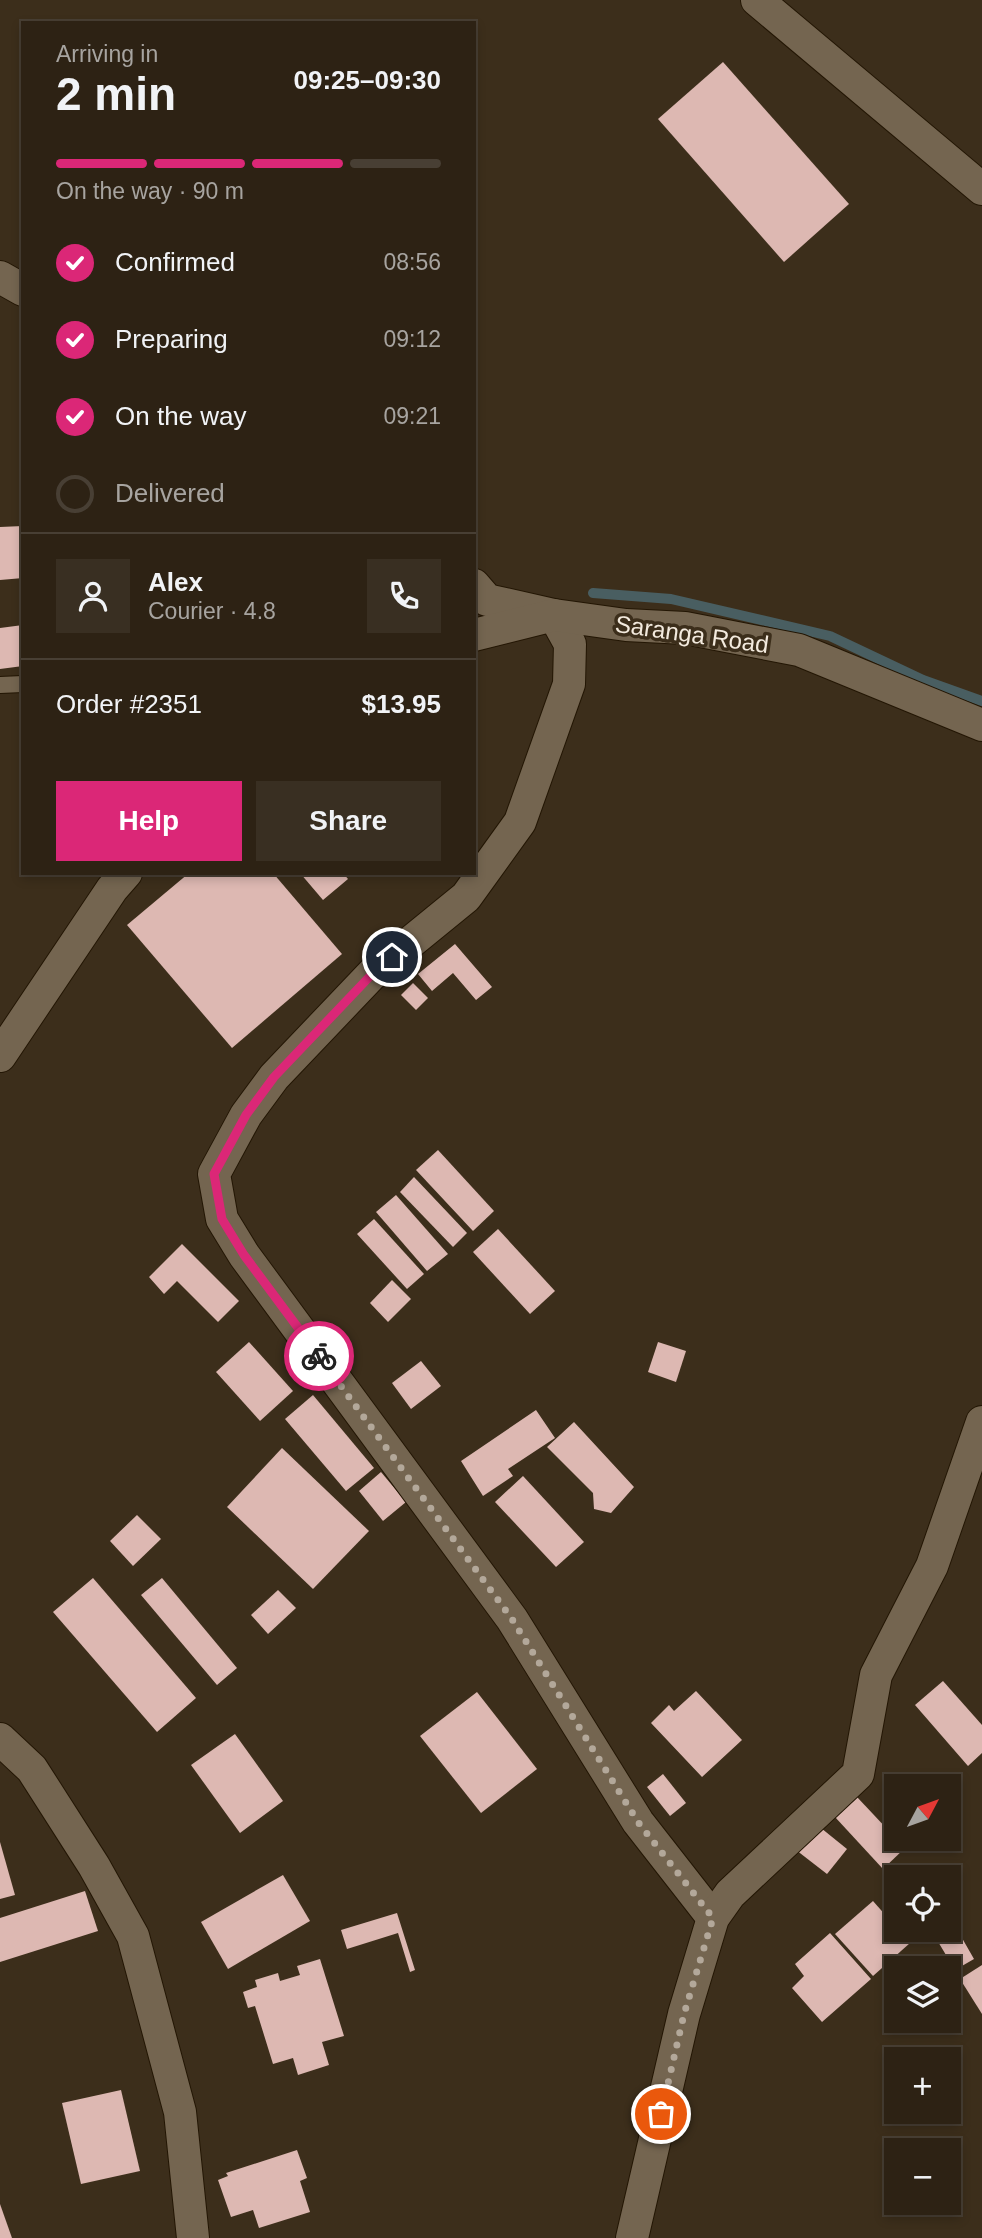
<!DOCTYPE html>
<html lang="en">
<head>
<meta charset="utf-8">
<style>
	body { margin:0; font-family:Helvetica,sans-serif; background:#392f22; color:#f1f3f6; height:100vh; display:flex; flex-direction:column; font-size:26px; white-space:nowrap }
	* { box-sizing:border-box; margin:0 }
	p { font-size:23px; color:#a7a4a0 }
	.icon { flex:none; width:38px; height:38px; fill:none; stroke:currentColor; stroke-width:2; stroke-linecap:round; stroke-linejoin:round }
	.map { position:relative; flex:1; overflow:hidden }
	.drawer { position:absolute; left:21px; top:21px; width:455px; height:854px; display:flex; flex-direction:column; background:#2d2214; border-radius:0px; box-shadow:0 4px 10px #0003,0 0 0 2px #483f34 }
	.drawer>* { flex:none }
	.needle { width:46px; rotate:49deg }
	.buttons { position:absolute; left:884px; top:1774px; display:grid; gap:14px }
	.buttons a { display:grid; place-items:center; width:77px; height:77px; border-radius:0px; background:#2d2214; box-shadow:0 4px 10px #0003,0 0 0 2px #483f34; font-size:35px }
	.pin { position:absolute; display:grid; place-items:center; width:60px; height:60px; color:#fff; margin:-30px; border:4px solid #fff; border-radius:50%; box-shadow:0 2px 7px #0007 }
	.courier { position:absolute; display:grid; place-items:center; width:70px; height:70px; margin:-35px; border:5px solid #db2777; border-radius:50%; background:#fff; color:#222; box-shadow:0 2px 9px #0007 }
	.summary em { font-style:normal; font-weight:700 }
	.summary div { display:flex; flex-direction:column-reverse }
	.summary { display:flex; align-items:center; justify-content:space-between; height:119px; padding:0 35px }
	h1 { font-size:46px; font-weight:700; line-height:52px }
	.bar { display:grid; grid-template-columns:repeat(4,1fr); gap:10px 7px; align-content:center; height:84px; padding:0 35px }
	.bar i { height:9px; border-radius:5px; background:#483f34 }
	.bar .active { background:#db2777 }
	.bar p { grid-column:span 4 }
	.line { display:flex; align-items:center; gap:18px; padding:0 35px; border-top:2px solid #483f34 }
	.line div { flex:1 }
	.round { display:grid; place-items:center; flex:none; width:74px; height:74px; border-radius:0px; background:#392f22 }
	ol { padding:0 35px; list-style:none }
	li { display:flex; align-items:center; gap:21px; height:77px }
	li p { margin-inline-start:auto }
	li .icon { padding:7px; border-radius:50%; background:#db2777; color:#fff; stroke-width:4 }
	li:last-child { color:#a7a4a0 }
	li i { width:38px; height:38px; border:4px solid #483f34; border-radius:50% }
	.cta { display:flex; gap:14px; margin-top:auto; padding:14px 35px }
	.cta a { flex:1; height:80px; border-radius:0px; background:#db2777; color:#fff; font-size:28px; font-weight:700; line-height:80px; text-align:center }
	.cta a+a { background:#392f22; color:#f1f3f6 }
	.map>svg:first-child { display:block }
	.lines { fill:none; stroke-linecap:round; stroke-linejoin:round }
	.stream { stroke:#495e61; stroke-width:10 }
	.building { fill:#ddb8b2 }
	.lane-casing { stroke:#231604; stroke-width:18 }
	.street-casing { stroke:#231604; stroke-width:34 }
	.lane { stroke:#746550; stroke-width:16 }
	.street { stroke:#746550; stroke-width:32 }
	.done { stroke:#b3a89a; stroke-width:7; stroke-dasharray:0 12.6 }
	.route { stroke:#db2777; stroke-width:9 }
	.labels { text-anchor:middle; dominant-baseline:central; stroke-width:7; stroke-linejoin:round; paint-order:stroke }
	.street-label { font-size:24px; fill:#f3eade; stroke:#3c2e1b }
</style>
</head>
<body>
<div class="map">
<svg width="982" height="2238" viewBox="0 0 982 2238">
	<rect width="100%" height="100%" fill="#3c2e1b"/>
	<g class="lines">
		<path class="stream" d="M593,593L671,599L830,636L923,680L982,701"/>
	</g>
	<g class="building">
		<path d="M723,62L849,204L784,262L658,119Z"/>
		<path d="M23,526V578L0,580V527Z"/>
		<path d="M23,625V666L0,669V628Z"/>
		<path d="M189,873H273L342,954L232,1048L127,925Z"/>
		<path d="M300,873H343L348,879L323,900Z"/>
		<path d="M455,944L492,987L476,1000L453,973L432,991L418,974Z"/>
		<path d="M413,983L428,998L416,1010L401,995Z"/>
		<path d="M438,1150L494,1211L473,1231L416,1170Z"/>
		<path d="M414,1177L467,1233L453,1247L400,1192Z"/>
		<path d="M396,1195L448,1254L427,1271L376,1212Z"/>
		<path d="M374,1219L424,1274L407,1289L357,1234Z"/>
		<path d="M498,1229L555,1291L530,1314L473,1252Z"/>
		<path d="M182,1244L239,1301L218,1322L177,1281L164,1294L149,1277Z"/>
		<path d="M392,1280L411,1299L388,1322L370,1303Z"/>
		<path d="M249,1342L293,1391L260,1421L216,1372Z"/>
		<path d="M658,1342L686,1351L676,1382L648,1372Z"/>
		<path d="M421,1361L441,1386L411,1409L392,1383Z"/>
		<path d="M313,1395L374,1468L346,1491L285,1419Z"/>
		<path d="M536,1410L555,1438L508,1469L513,1476L483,1496L461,1461Z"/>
		<path d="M574,1422L634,1487L611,1513L594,1509L593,1493L547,1447Z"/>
		<path d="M282,1448L369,1531L313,1589L227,1507Z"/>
		<path d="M381,1472L406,1502L383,1521L359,1491Z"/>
		<path d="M523,1476L584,1542L556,1567L495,1502Z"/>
		<path d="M137,1515L161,1539L133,1566L110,1541Z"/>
		<path d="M93,1578L196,1698L157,1732L53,1612Z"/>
		<path d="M162,1578L237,1668L217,1685L141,1595Z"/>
		<path d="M278,1590L296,1608L268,1634L251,1615Z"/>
		<path d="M943,1681L982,1725V1753L968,1766L915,1705Z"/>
		<path d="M696,1691L742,1740L702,1777L651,1723L669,1705L674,1711Z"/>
		<path d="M477,1692L537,1769L481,1813L420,1736Z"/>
		<path d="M235,1734L283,1801L240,1833L191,1765Z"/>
		<path d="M663,1774L686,1803L670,1816L647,1787Z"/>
		<path d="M857,1797L905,1848L883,1869L835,1817Z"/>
		<path d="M816,1824L847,1849L827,1874L796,1850Z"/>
		<path d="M0,1842L15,1895L0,1899Z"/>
		<path d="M283,1875L310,1921L228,1969L201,1922Z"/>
		<path d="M85,1891L98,1931L0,1962V1918Z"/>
		<path d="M873,1901L910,1943L873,1976L835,1934Z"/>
		<path d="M397,1913L415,1970L410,1972L398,1933L347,1949L341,1930Z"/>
		<path d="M954,1924L974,1959L955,1970L934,1935L948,1930Z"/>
		<path d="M830,1933L871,1979L822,2022L792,1988L804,1976L795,1964Z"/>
		<path d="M320,1959L344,2036L322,2042L329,2065L298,2075L293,2058L273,2064L255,2006L248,2008L243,1992L257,1987L255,1980L278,1973L280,1981L300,1975L297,1966Z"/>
		<path d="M982,1965V2014L960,1979Z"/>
		<path d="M948,1989L963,2004L948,2018Z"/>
		<path d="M121,2090L140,2171L81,2184L62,2103Z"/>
		<path d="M297,2150L307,2178L300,2181L310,2212L259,2228L253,2210L231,2217L218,2180L228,2176L226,2173Z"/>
		<path d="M0,2204L12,2238H0Z"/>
	</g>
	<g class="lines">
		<g class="lane-casing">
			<path id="lane" d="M0,685L23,684"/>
		</g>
		<g class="street-casing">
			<g id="street">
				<path d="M757,0L982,189"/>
				<path d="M0,277L23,290"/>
				<path d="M474,585L487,600L554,615L570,644L569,684L520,822L466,897L374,972L274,1077L246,1115L214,1174L222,1219L244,1255L512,1619L638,1822L713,1918"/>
				<path d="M474,635L554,615L626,625L685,628L799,650L982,725"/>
				<path d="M0,1056L112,889L126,873"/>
				<path d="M0,1739L32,1769L94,1866L133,1936L180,2112L193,2238"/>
				<path d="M632,2238L684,2014L713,1918L730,1894L858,1774L876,1675L932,1566L982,1422"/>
			</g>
		</g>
		<use href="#lane" class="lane"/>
		<use href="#street" class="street"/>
	</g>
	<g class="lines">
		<path class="done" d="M319,1356L512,1619L638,1822L713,1918L684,2014L661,2114"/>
		<path class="route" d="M319,1356L244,1255L222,1219L214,1174L246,1115L274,1077L374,972L392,957"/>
	</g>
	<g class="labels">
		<g class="street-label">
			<text transform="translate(692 634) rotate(8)">Saranga Road</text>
		</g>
	</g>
</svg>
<div class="buttons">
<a><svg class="needle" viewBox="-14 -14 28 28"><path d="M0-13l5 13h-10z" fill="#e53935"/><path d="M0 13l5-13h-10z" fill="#a7a4a0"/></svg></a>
<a><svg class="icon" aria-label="locate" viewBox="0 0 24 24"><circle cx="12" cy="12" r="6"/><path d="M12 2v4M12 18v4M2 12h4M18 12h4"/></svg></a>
<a><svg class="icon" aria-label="layers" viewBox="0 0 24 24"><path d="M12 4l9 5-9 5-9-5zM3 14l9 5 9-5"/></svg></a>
<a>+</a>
<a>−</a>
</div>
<div class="pin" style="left:661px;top:2114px;background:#ea580c"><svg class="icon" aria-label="bag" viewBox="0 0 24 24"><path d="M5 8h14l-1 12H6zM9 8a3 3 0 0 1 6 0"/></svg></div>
<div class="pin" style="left:392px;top:957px;background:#1f2937"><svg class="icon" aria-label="home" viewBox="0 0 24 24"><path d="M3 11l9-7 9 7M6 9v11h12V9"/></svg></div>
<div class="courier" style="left:319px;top:1356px"><svg class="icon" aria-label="bike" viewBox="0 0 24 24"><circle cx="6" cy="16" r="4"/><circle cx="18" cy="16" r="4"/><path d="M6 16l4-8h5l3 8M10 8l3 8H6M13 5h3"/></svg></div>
<section class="drawer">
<div class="summary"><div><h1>2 min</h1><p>Arriving in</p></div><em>09:25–09:30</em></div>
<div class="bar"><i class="active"></i><i class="active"></i><i class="active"></i><i></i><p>On the way · 90 m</p></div>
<ol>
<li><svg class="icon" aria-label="check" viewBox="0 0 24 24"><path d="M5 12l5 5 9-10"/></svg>Confirmed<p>08:56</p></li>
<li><svg class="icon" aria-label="check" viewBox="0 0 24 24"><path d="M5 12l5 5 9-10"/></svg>Preparing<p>09:12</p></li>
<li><svg class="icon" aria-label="check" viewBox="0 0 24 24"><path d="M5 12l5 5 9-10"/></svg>On the way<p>09:21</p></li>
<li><i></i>Delivered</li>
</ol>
<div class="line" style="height:126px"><a class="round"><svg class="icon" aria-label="person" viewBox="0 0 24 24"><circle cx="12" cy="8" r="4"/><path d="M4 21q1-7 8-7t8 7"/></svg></a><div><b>Alex</b><p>Courier · 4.8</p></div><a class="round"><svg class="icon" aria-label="phone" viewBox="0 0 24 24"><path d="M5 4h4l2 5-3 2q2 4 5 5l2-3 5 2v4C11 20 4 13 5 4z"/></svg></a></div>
<div class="line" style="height:91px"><div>Order #2351</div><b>$13.95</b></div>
<div class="cta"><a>Help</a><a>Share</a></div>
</section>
</div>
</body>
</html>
